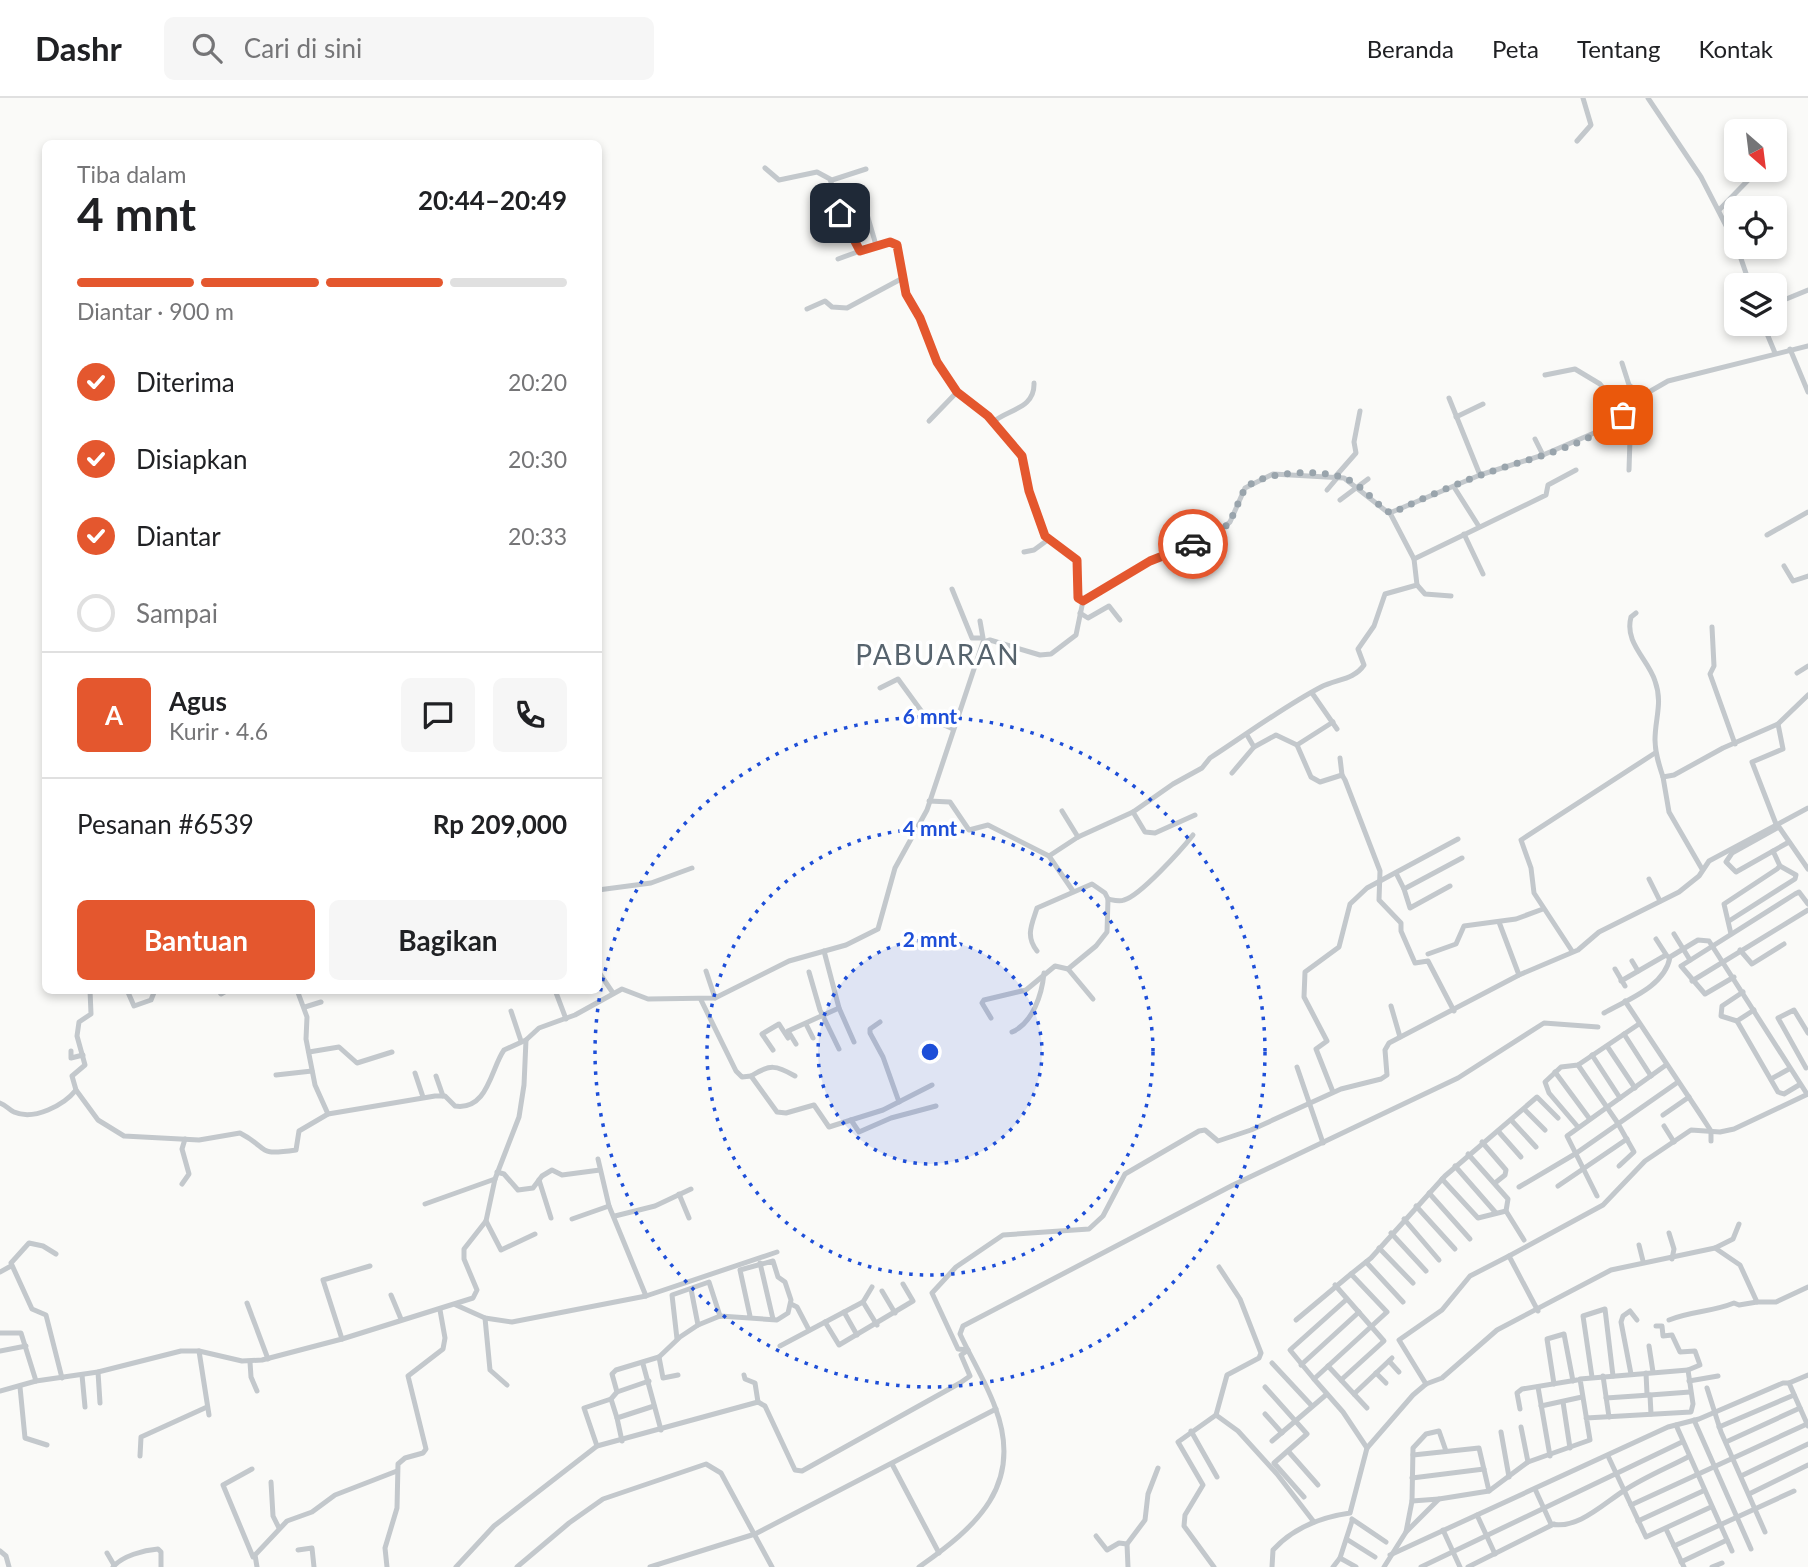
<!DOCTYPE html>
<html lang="id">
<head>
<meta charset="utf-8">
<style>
	body { margin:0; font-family:Lato,sans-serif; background:#f6f6f6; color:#202124; height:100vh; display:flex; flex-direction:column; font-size:26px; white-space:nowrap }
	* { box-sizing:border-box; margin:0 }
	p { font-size:23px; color:#757577 }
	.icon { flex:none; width:38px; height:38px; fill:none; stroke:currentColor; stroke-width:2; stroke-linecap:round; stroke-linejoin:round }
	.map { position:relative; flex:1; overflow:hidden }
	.panel { position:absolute; left:42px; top:42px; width:560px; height:854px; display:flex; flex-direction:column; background:#fff; border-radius:10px; box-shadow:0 4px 10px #0003 }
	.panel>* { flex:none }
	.needle { width:46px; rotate:152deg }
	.fabs { position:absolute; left:1724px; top:21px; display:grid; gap:14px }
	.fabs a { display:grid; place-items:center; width:63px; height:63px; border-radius:10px; background:#fff; box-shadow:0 4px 10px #0003; font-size:35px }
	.pin { position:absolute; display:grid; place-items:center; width:60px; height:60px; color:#fff; margin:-30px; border-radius:14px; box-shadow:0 4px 10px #0006 }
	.courier { position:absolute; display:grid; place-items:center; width:70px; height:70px; margin:-35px; border:5px solid #e4572e; border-radius:50%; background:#fff; color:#222; box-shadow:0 2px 9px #0007 }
	.head em { font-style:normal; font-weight:700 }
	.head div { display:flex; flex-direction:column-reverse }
	.head { display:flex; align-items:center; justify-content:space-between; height:119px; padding:0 35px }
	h1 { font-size:46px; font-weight:700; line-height:52px }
	.bar { display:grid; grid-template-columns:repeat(4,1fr); gap:10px 7px; align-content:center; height:84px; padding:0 35px }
	.bar i { height:9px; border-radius:5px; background:#e0e0e0 }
	.bar .current { background:#e4572e }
	.bar p { grid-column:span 4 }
	.line { display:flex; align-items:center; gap:18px; padding:0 35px; border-top:2px solid #e0e0e0 }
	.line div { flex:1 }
	.round { display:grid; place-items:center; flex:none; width:74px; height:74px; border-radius:10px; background:#f6f6f6 }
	ol { padding:0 35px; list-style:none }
	li { display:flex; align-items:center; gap:21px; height:77px }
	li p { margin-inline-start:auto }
	li .icon { padding:7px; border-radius:50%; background:#e4572e; color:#fff; stroke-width:4 }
	li:last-child { color:#757577 }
	li i { width:38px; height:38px; border:4px solid #e0e0e0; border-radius:50% }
	.primary-button { display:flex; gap:14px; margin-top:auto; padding:14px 35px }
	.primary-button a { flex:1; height:80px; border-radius:10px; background:#e4572e; color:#fff; font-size:28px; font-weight:700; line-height:80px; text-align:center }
	.primary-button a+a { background:#f6f6f6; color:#202124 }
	header { display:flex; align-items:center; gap:42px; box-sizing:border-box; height:98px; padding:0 35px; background:#fff; border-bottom:2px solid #e0e0e0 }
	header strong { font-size:33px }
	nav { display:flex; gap:38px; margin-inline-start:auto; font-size:24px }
	.search { width:490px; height:63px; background:#f6f6f6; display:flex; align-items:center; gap:18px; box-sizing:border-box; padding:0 24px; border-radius:10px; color:#757577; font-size:26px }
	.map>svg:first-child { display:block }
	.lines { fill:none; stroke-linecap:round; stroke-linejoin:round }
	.minor { stroke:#c3c8cc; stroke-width:5 }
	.done { stroke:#99a4ac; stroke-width:7; stroke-dasharray:0 12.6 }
	.route { stroke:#e4572e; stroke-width:9 }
	.ring { fill:none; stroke:#1d4ed8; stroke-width:3.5; stroke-dasharray:3.5 7 }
	.labels { text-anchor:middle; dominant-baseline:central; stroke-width:7; stroke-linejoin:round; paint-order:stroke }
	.quarter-label { font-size:28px; letter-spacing:2px; fill:#57646e; stroke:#fff }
	.centre { fill:#1d4ed8; stroke:#fff; stroke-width:3.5 }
	.ring-label { font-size:21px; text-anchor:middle; font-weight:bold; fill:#1d4ed8; stroke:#fff; stroke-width:7; stroke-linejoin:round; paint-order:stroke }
</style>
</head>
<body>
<header>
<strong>Dashr</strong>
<div class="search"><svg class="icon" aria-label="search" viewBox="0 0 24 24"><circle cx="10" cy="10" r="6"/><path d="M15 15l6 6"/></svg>Cari di sini</div>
<nav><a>Beranda</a><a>Peta</a><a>Tentang</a><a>Kontak</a></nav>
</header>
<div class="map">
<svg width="1808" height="1469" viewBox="0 0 1808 1469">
	<rect width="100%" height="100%" fill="#fafaf8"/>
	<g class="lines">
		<g class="minor">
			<path d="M1648,0L1701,79L1736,147"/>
			<path d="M1577,43L1591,27L1583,0"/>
			<path d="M1774,63L1780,61"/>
			<path d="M765,70L779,82L817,74L830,81L840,115L860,153L890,144L896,146L906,196L920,220L937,264L957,294L988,318L1022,358L1029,393L1045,438L1078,462L1077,493L1083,503"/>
			<path d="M832,82L866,71"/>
			<path d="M1719,112L1758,72"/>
			<path d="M866,113L876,147"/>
			<path d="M1737,149L1750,187"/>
			<path d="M838,161L860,153"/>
			<path d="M1774,206L1808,192"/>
			<path d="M807,211L825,203L832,209L847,210L901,181"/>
			<path d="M1763,226L1775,255"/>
			<path d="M1790,251L1808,294"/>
			<path d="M1622,265L1629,287L1642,298"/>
			<path d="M1545,277L1575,271L1600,286L1624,316"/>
			<path d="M1449,300L1480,377"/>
			<path d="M1623,317L1630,341L1629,372"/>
			<path d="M1456,319L1483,306"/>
			<path d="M929,323L957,294"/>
			<path d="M993,324C1008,311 1035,311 1034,285"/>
			<path d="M1535,341L1543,357"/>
			<path d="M1335,379L1356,355L1354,344L1360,313"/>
			<path d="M1454,389L1478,427"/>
			<path d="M1327,392L1338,379"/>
			<path d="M1340,402L1368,381"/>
			<path d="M1390,415L1414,461"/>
			<path d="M1464,436L1483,476"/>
			<path d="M1767,437L1808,414"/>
			<path d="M1196,444L1204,457L1215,453"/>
			<path d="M1024,454L1034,452L1049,441"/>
			<path d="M1784,468L1793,483L1808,478"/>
			<path d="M1417,487L1425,496L1451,498"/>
			<path d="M952,491L972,540H982"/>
			<path d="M1080,515L1088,520L1109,508L1120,522"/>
			<path d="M1636,515L1631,519C1624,545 1648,561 1655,583C1663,605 1655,620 1655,642C1655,655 1659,667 1663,679L1674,677L1723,650L1778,626L1808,597"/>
			<path d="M980,523L983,540"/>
			<path d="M1712,529L1714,568L1710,576L1735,646"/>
			<path d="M1797,575L1808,568"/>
			<path d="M880,590L898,581L925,618L953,631"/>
			<path d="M1312,595L1337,631"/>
			<path d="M1247,637L1254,649L1276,637L1297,647L1333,624"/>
			<path d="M1297,647L1311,679L1320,684L1342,677L1345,682L1380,773L1379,802L1401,825V833L1415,865L1428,863L1454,913"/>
			<path d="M1340,660L1342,677"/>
			<path d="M1232,675L1254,649"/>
			<path d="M1663,679L1669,714L1702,771"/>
			<path d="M929,703L950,704L969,732L988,727L1049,758L1073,793"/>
			<path d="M1062,713L1078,739"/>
			<path d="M1133,714L1145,734L1155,735L1195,717"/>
			<path d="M1776,726L1752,664L1783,651L1778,626"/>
			<path d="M1789,744L1736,774L1726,764L1732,755L1779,729L1808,771"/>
			<path d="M1049,758L1078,739L1133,714L1173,686L1202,670L1210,660C1247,636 1283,609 1321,589C1336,581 1354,582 1364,567L1358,551L1374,528L1385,496L1417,487L1414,461L1546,397L1548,387L1576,372"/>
			<path d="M1396,775L1404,791L1462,760"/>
			<path d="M1649,781L1660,803"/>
			<path d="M1404,791L1410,810L1450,788"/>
			<path d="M598,792L651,785L692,770"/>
			<path d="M1108,801C1113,802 1119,804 1124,802C1140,798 1182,751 1193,737"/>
			<path d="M1729,823L1795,781L1796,777L1780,768"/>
			<path d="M1499,824L1519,877"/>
			<path d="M1674,836L1690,862"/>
			<path d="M1731,836L1724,806L1777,771L1780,768L1773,753"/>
			<path d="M1656,841L1667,858"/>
			<path d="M1740,852L1752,866L1784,846"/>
			<path d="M824,853L839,910L854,944"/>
			<path d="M1572,853L1534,795L1531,770L1521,742L1655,655"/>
			<path d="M1428,856L1456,846L1464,828L1516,821L1543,811"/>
			<path d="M1632,863L1638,873"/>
			<path d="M1068,871L1093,901"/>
			<path d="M1615,871L1625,888"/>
			<path d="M598,873L613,895"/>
			<path d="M706,873L715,900"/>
			<path d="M809,874L820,912L839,951"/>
			<path d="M1734,879L1705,896L1681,868L1795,796L1799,794L1808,806"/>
			<path d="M1621,883L1666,857"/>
			<path d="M1692,883L1808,812"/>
			<path d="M90,892L91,916L79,924L77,938L85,967L72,978L76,992L98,1022L124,1038L199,1042L240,1035C271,1051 254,1058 296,1052L299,1033L328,1016L435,998H445L455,1008C488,1013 491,970 504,952L526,942"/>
			<path d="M127,892L134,908L151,902L155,892"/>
			<path d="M218,892L221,896L228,892"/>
			<path d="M297,892L307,919L306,941L315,987L328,1016"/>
			<path d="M555,892L566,921"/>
			<path d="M1743,894L1722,908L1721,918L1737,923L1754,912"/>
			<path d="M701,902L736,973L742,979L751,978L777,1014L786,1015L814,1007L829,1029L851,1022L859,1034L891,1020L936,1008"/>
			<path d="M1625,903L1700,1016L1711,1033V1043"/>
			<path d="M1391,908L1400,939"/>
			<path d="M305,909L321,904"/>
			<path d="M511,913L521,943"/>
			<path d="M1604,915C1629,901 1665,888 1670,859L1698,842L1709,843L1807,996"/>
			<path d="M991,920L982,905L984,902L1026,892L1055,868L1068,871L1096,848L1107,834L1108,801L1105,795L1092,786L1037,810C1032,826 1025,838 1037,853"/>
			<path d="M1737,923L1778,994L1784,996L1799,987"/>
			<path d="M880,924L870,931V935L883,959L899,1004"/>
			<path d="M806,926L813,940"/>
			<path d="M1012,934C1033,925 1042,896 1044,875"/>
			<path d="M1624,936L1651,978"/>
			<path d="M796,946L788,933L839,910"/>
			<path d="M1607,948L1635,990"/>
			<path d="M773,952L762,936L779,926L788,940"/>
			<path d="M71,953V960L83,957"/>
			<path d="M309,954L339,949L357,965L392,954"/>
			<path d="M1592,957L1620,1000"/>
			<path d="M1578,967L1617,1024L1634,1054L1619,1068"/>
			<path d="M1297,969L1323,1045"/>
			<path d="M1806,970L1778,920L1794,912L1808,935"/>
			<path d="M1555,974L1589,1020"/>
			<path d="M415,975L423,999"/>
			<path d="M276,977L312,973"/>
			<path d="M436,978L443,998"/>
			<path d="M751,978C770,966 776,967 795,978"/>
			<path d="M1771,981L1789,971"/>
			<path d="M1333,994L1316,951L1327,943L1304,899L1305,874L1339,849L1350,806L1367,790L1458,741"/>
			<path d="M0,1005C6,1007 9,1012 14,1014C34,1023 64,1007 76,992"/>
			<path d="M1525,1012L1545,1032"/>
			<path d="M1663,1017L1689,999"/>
			<path d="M851,1022L883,1012L932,987"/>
			<path d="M1512,1023L1536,1049"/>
			<path d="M1664,1028L1674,1044"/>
			<path d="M1578,1029L1549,995L1545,984L1561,969L1578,967L1639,926"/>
			<path d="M1498,1033L1521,1059"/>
			<path d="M1482,1044L1506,1072L1505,1077L1495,1085"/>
			<path d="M1468,1056L1508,1101L1506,1113"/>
			<path d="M598,1061L609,1108L646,1198L777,1154"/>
			<path d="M1455,1068L1496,1115"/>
			<path d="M497,1074L504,1076L518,1092L533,1090L542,1078L552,1072L562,1077L600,1072"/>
			<path d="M1442,1081L1478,1120L1506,1113L1524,1142"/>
			<path d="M539,1082L551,1120"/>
			<path d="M182,1086L189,1076L182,1051L185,1041"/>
			<path d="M1558,1088L1627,1041"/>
			<path d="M1519,1089L1575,1056L1678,984"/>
			<path d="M1429,1095L1470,1141"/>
			<path d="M679,1096L689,1120"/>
			<path d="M1597,1098L1567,1038L1666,967"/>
			<path d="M425,1106L495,1081"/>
			<path d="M1416,1108L1455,1151"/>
			<path d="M615,1118L655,1108L691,1091"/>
			<path d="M572,1121L609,1108"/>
			<path d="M1404,1121L1439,1162"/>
			<path d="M486,1123L501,1152L535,1136"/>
			<path d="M1391,1135L1426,1173"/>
			<path d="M1669,1135L1674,1151L1672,1161"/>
			<path d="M1639,1147L1643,1163"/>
			<path d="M1379,1150L1413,1185"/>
			<path d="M1715,1150L1733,1141L1739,1126"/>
			<path d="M56,1156L43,1148L29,1145L11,1165L32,1211L46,1217L62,1280"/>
			<path d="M1366,1164L1403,1204"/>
			<path d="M760,1165L773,1221"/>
			<path d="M1219,1169L1240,1201L1261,1255L1259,1260L1227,1277L1216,1317L1238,1333L1277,1376L1314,1424"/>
			<path d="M0,1174L11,1168"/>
			<path d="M1335,1187L1384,1243L1341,1282"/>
			<path d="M691,1191L698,1227"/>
			<path d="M882,1193L895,1215"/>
			<path d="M391,1197L401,1221"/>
			<path d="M863,1204L877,1227"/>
			<path d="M247,1205L268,1261"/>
			<path d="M791,1206L797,1209L809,1232"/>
			<path d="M456,1207L485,1220L512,1224L646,1198"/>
			<path d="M1538,1213L1509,1158L1603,1107L1645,1063L1691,1032L1720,1034L1734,1031L1808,996"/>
			<path d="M844,1214L857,1237"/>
			<path d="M485,1220L490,1272L507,1287"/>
			<path d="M1296,1222L1351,1176"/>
			<path d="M1669,1222C1691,1213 1712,1214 1734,1205L1739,1207L1757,1204"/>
			<path d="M825,1224L839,1247L913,1203L903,1186"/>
			<path d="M1656,1228H1662L1663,1238L1672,1237L1680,1254L1695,1253L1700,1267L1688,1272"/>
			<path d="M0,1235H21L36,1283"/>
			<path d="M342,1241L323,1182L370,1168"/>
			<path d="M677,1241L672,1197L709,1184L720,1218"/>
			<path d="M780,1248L863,1204L872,1189"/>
			<path d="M1649,1248L1653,1274"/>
			<path d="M0,1253L26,1248"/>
			<path d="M199,1253L209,1317"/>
			<path d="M659,1259L663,1280L678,1277"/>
			<path d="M1389,1263L1399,1274"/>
			<path d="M250,1264L251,1279L257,1293"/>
			<path d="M1272,1265L1312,1308"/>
			<path d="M643,1266L661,1332"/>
			<path d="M1301,1267L1359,1214"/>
			<path d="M1328,1268L1367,1310"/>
			<path d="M98,1274L100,1305"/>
			<path d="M1376,1275L1386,1285"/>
			<path d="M1646,1275L1647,1296"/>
			<path d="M1631,1276L1621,1224L1623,1218L1630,1213L1637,1222"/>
			<path d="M82,1277L85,1309"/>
			<path d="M744,1277L745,1281L755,1285L758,1304"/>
			<path d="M1603,1278L1609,1319"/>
			<path d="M1592,1279L1583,1218L1605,1211L1613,1278"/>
			<path d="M1314,1281L1290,1252L1347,1201"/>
			<path d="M1689,1283L1718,1278"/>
			<path d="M1789,1285L1808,1277"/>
			<path d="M1426,1286L1399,1242L1442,1212L1470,1178L1509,1158"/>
			<path d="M1554,1286L1547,1241L1564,1236L1573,1283"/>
			<path d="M20,1289L25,1340L47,1347"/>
			<path d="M1265,1289L1307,1336L1274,1365L1304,1399"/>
			<path d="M1538,1289L1550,1358"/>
			<path d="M1707,1290L1721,1334L1765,1434"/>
			<path d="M0,1293L36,1283L98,1274L181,1253H199L242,1263L262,1262L342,1241L473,1200L477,1192L464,1161V1151L486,1123L495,1081L519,1019L524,987L526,942L539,930L575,917L622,891L648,901L715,900L789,863L846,847L878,831L895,770L927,712L983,544L990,542L1040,557L1051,556L1076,537L1083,503L1150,463L1224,429L1230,424L1245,390L1273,376L1344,380L1386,413L1392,414L1480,377L1543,357L1594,335L1618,322L1642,298L1668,283L1808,248"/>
			<path d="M617,1294L649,1283"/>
			<path d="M1354,1296L1392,1260"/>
			<path d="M1650,1297L1690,1294"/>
			<path d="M1606,1300L1650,1297L1651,1316"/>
			<path d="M1563,1304L1570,1350"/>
			<path d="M1541,1308L1582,1299"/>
			<path d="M1520,1311L1517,1295L1522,1291L1577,1282"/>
			<path d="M1265,1316L1282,1335"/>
			<path d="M617,1320L611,1301L617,1294L612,1276L616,1272L659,1259L680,1239L698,1227L720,1218L777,1222L788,1215L791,1202L785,1184L778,1179L773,1163L740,1172L750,1218"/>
			<path d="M1694,1322L1751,1451"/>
			<path d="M1676,1327L1732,1453"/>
			<path d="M1521,1329L1528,1364"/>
			<path d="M1719,1329L1794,1297"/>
			<path d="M1191,1333L1217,1379"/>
			<path d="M1501,1334L1509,1379"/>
			<path d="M622,1343L617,1320L654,1308"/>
			<path d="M1272,1343L1327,1296"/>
			<path d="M1726,1344L1800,1310"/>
			<path d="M597,1348L584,1310L611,1301"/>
			<path d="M1367,1350L1343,1314L1314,1281L1387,1214L1351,1176L1371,1160L1445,1078L1537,999L1558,1020"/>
			<path d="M1288,1353L1318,1387"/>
			<path d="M1413,1357L1479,1350L1489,1393"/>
			<path d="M140,1358L141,1339L207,1309"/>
			<path d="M1608,1358L1646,1439L1711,1409"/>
			<path d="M892,1366L939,1455"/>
			<path d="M252,1371L223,1387L253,1459"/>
			<path d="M1741,1378L1808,1346"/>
			<path d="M1412,1380L1484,1371"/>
			<path d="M271,1384L273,1418L279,1430"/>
			<path d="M1535,1391L1551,1426C1578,1432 1604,1405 1625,1392C1645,1379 1667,1370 1688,1359"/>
			<path d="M1749,1396L1808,1367"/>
			<path d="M1412,1403L1439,1401"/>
			<path d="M1631,1407L1807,1326"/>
			<path d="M1477,1417L1495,1456"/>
			<path d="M1352,1421L1386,1444"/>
			<path d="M1352,1423L1340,1460L1356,1469"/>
			<path d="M1638,1423L1703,1393"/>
			<path d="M1666,1431L1684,1469"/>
			<path d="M1443,1432L1460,1469"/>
			<path d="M1406,1434L1412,1403L1413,1350L1426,1336L1439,1333L1446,1353"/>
			<path d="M1096,1438L1107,1452L1119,1445L1127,1446"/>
			<path d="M1348,1442L1375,1459"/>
			<path d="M1674,1448L1794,1393"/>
			<path d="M298,1452L312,1450L314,1469"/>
			<path d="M0,1453L6,1458L9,1469"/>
			<path d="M107,1455L114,1467"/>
			<path d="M1390,1457L1668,1329L1699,1321L1783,1285H1789L1808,1328"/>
			<path d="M1681,1464L1727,1442"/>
			<path d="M113,1469C122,1458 144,1452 158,1451L161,1454V1469"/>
			<path d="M257,1469L255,1457L287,1423L312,1414L335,1397L397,1373"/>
			<path d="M387,1469L385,1450L397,1410L398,1366L405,1360L423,1355L426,1351L408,1278L443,1251L445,1240L440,1212"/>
			<path d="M456,1469L494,1428L597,1348L758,1304L765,1308L795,1372L802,1373L960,1285L970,1278L961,1257L968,1252L958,1251L932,1195L956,1169L1003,1137L1089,1131L1103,1118L1125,1076L1199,1033L1205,1032L1218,1043L1251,1032L1341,991L1381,981L1387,977L1385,952L1389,945L1519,877L1578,852L1599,834L1679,794L1699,778L1709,763L1808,710"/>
			<path d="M517,1469L569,1425L603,1401L706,1366L721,1375L772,1469"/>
			<path d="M650,1469L755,1436L996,1311"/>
			<path d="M919,1469C976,1429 1025,1387 995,1309C986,1284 971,1260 960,1236L963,1228L1233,1087L1458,980L1544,925L1598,929"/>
			<path d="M1128,1469L1127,1446L1145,1422L1148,1396L1158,1370"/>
			<path d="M1214,1469L1184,1428L1185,1417L1203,1387L1178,1344L1216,1317"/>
			<path d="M1272,1469L1273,1452C1293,1430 1322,1419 1350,1415L1367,1350L1413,1297L1426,1286L1442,1280L1497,1232L1611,1172L1715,1150L1740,1167L1757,1204H1776L1808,1189"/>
			<path d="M1333,1469L1340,1460"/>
			<path d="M1384,1469L1406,1434L1439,1401L1489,1393L1528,1364L1590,1342L1580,1281L1688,1272L1693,1306L1691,1314L1586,1320"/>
			<path d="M1421,1469L1682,1344"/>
			<path d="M1468,1469L1554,1426"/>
			<path d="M1712,1469L1722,1465"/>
		</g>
	</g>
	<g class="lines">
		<path class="done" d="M1193,446L1229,426L1245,390C1266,372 1323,371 1347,381C1361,387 1374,403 1386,413L1392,415C1421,401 1451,388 1481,377C1525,361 1589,349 1623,317"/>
		<path class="route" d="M840,115L860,153L890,144L897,147L906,196L920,220L937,264L957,294L988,318L1022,358L1029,393L1045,438L1077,462L1078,500L1083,503L1150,463L1193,446"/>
	</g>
	<circle cx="930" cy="954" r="112" fill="#1d4ed8" fill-opacity=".12"/>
	<g class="ring">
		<circle cx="930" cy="954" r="112"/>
		<circle cx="930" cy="954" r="223"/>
		<circle cx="930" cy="954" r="335"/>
	</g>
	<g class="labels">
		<g class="quarter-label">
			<text x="938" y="556">PABUARAN</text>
		</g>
	</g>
	<circle cx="930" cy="954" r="10" class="centre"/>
	<g class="ring-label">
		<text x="930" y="626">6 mnt</text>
		<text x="930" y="738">4 mnt</text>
		<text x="930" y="849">2 mnt</text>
	</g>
</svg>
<div class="fabs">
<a><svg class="needle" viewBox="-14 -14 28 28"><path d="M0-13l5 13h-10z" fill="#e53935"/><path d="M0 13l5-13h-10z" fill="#757577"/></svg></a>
<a><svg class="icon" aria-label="locate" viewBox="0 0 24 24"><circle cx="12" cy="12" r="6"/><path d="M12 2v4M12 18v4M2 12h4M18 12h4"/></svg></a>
<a><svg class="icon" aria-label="layers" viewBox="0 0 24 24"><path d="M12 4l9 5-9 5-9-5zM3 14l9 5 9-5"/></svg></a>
</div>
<div class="pin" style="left:1623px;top:317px;background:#ea580c"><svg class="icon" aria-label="bag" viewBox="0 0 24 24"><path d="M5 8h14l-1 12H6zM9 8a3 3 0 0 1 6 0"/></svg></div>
<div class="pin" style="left:840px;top:115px;background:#1f2937"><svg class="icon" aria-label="home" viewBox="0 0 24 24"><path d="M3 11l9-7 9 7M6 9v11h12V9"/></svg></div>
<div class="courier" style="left:1193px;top:446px"><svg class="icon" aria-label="car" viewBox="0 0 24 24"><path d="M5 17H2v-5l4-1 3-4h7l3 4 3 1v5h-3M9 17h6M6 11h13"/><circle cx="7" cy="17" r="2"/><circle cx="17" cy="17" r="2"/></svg></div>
<section class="panel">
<div class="head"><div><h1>4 mnt</h1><p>Tiba dalam</p></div><em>20:44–20:49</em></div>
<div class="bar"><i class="current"></i><i class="current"></i><i class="current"></i><i></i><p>Diantar · 900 m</p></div>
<ol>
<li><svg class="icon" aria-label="check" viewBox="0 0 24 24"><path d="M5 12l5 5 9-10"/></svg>Diterima<p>20:20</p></li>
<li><svg class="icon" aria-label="check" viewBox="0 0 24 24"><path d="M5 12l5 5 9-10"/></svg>Disiapkan<p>20:30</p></li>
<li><svg class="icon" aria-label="check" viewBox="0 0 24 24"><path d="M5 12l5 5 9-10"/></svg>Diantar<p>20:33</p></li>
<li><i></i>Sampai</li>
</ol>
<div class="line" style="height:126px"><b class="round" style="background:#e4572e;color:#fff">A</b><div><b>Agus</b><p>Kurir · 4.6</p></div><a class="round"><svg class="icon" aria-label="chat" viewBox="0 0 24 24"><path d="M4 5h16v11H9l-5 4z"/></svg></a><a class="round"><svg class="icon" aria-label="phone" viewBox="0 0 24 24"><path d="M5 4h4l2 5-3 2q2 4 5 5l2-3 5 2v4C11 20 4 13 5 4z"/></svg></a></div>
<div class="line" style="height:91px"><div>Pesanan #6539</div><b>Rp 209,000</b></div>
<div class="primary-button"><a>Bantuan</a><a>Bagikan</a></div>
</section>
</div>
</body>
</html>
